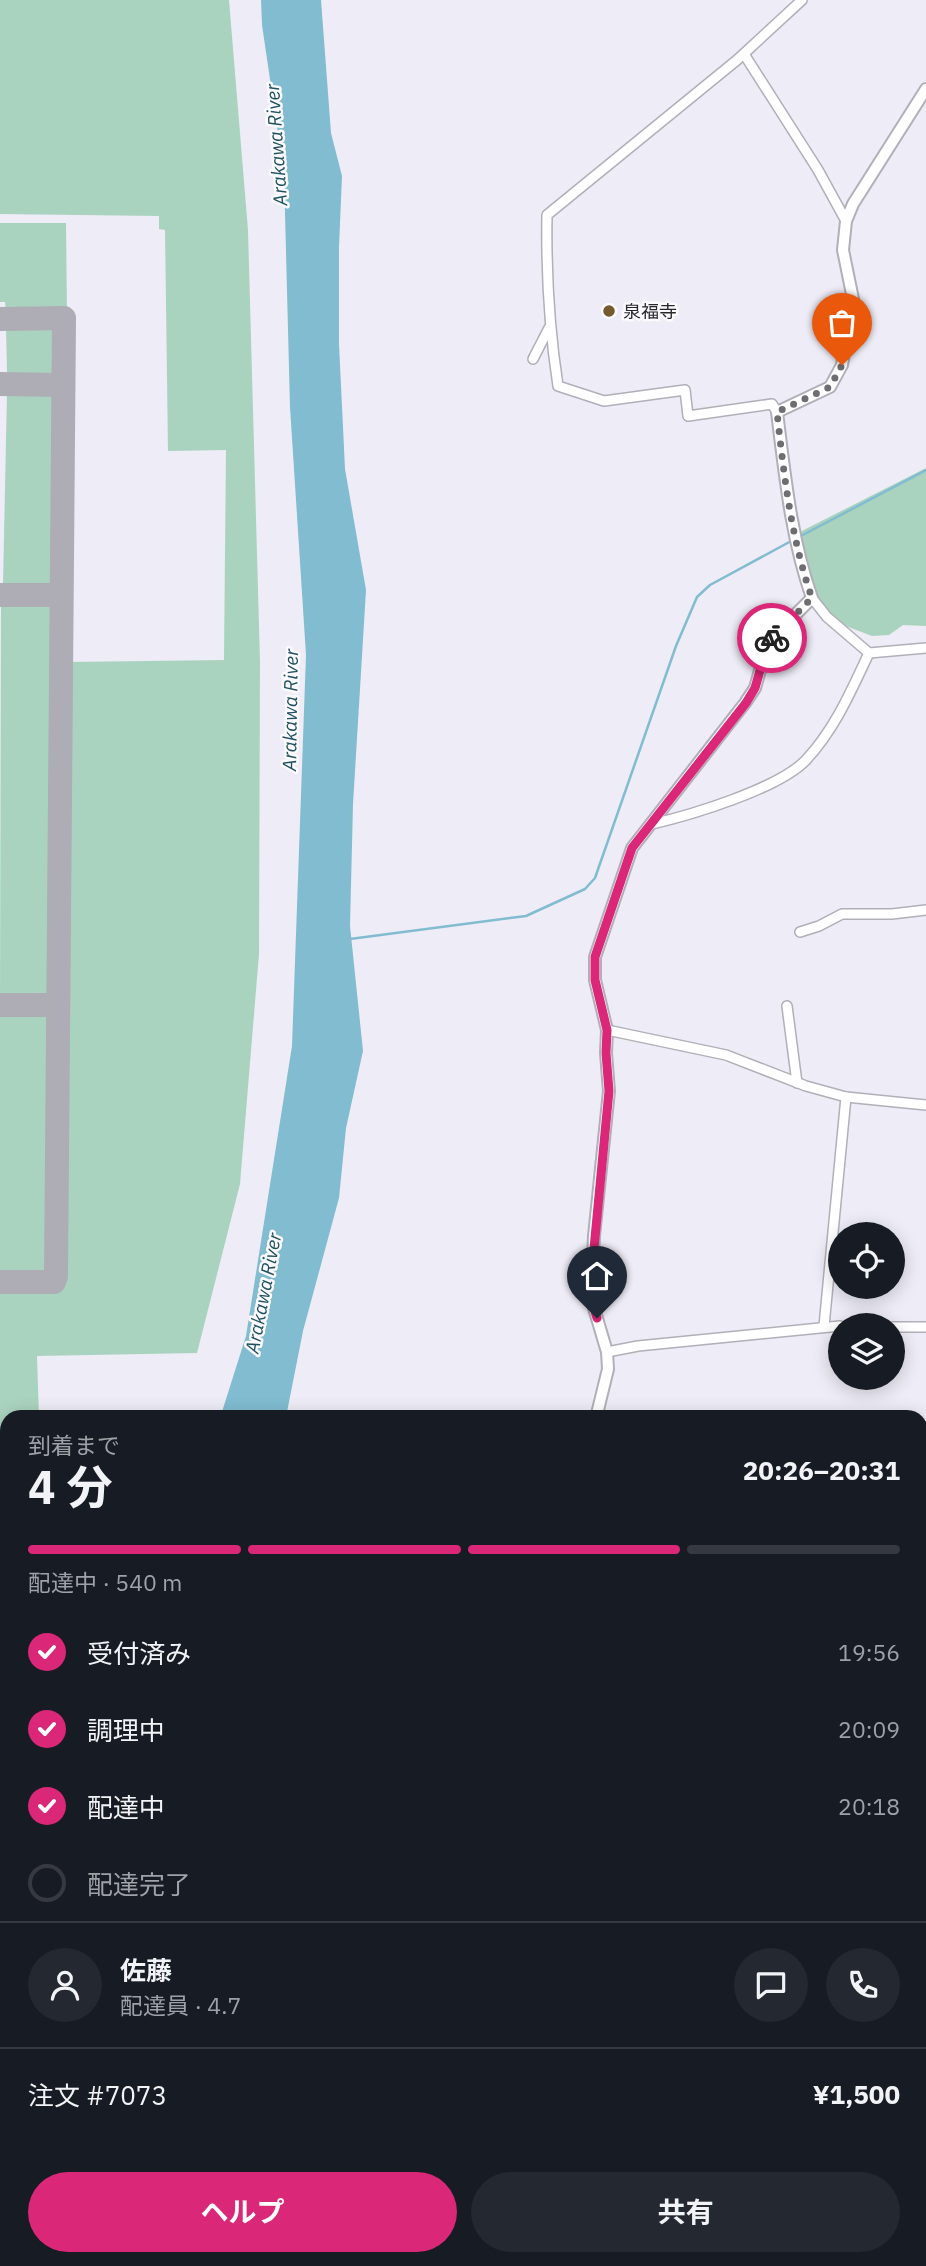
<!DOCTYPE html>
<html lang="ja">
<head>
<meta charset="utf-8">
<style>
	body { margin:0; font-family:"IBM Plex Sans","Noto Sans JP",sans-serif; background:#242831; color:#f1f3f6; height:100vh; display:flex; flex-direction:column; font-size:26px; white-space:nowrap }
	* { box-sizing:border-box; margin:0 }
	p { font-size:23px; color:#9ea1a6 }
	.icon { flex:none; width:38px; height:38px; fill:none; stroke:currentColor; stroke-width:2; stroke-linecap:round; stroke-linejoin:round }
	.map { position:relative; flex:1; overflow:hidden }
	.side { position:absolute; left:0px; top:1410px; width:928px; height:856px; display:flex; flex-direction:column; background:#171b24; border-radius:21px 21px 0 0; box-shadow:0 4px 18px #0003 }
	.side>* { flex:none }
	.fabs { position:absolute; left:828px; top:1222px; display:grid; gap:14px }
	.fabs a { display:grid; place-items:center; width:77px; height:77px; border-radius:50%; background:#171b24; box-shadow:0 4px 18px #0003; font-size:35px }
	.pin { position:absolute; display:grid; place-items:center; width:60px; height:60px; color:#fff; margin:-72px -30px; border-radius:50% 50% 50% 0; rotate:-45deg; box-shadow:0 0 7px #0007 }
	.pin .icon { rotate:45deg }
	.courier { position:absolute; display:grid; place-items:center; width:70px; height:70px; margin:-35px; border:5px solid #db2777; border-radius:50%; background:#fff; color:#222; box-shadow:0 2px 9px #0007 }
	.headline em { font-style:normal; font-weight:700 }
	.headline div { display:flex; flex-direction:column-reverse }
	.headline { display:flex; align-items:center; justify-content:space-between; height:119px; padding:0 28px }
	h1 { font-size:46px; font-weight:700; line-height:52px }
	.bar { display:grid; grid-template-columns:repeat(4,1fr); gap:10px 7px; align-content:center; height:84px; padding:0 28px }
	.bar i { height:9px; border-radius:5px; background:#363941 }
	.bar .selected { background:#db2777 }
	.bar p { grid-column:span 4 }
	.line { display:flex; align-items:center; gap:18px; padding:0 28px; border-top:2px solid #363941 }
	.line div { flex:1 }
	.round { display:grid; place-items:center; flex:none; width:74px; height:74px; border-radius:37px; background:#242831 }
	ol { padding:0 28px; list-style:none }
	li { display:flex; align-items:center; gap:21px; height:77px }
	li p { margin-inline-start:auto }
	li .icon { padding:7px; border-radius:50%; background:#db2777; color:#fff; stroke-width:4 }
	li:last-child { color:#9ea1a6 }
	li i { width:38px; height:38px; border:4px solid #363941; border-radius:50% }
	.cta { display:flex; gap:14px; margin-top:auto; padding:14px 28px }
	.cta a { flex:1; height:80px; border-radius:42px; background:#db2777; color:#fff; font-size:28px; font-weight:700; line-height:80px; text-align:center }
	.cta a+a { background:#242831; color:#f1f3f6 }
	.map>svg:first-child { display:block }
	.green { fill:#aad3bf }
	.water { fill:#81bcd1 }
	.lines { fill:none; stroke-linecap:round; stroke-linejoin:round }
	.stream { stroke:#81bcd1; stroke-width:2.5 }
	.taxiway { stroke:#aeacb4; stroke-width:24 }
	.minor-casing { stroke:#b1afb8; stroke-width:12 }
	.tertiary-casing { stroke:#b1afb8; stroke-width:14 }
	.minor { stroke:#fff; stroke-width:9 }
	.tertiary { stroke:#fff; stroke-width:10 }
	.done { stroke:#6e6d72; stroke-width:7; stroke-dasharray:0 12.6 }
	.route { stroke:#db2777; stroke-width:9 }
	.poi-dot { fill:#745a2c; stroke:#fbfafe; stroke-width:2.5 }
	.labels { text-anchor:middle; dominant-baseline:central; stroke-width:5; stroke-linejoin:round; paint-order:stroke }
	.poi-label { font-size:18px; fill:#29282b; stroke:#fbfafe; text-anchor:start }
	.water-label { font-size:19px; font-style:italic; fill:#205161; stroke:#fbfafe }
</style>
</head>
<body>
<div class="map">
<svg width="926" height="2266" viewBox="0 0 926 2266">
	<rect width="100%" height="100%" fill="#eeecf6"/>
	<g class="green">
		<path d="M0,0H229L248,230L260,662L259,954L240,1184L197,1353L37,1356L39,1417L7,1418V1491L0,1490V1291H62L68,662L224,660L226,450L168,451L165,230L159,229V216L0,214Z"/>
		<path d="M0,223H66L67,314L6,312L5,302H0Z"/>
		<path d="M56,325L57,373H7L6,326Z"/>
		<path d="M7,392L55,393L51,587L3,584Z"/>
		<path d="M926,468V626L903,625L889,635L872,636L830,620L812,598L794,535Z"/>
		<path d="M1,604H51V996H0Z"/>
		<path d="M50,1012L47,1275H0V1013Z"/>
		<path d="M926,2133V2266H445L457,2259H920V2134Z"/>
	</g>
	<path class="water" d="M261,0H321L331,133L342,176L339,247V344L345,469L366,590L353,804L350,926L363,1051L346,1128L339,1198L303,1331L286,1417L220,1418L246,1336L292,1046L306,655L290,407L284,174L262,25Z"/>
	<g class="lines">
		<g class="stream">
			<path d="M799,537L926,470"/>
			<path d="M350,939L526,916L585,889L595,878L676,646L697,597L710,585L793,540"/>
			<path d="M0,1884L7,1889"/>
		</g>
		<g class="taxiway">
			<path d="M0,319L64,318L56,1276L54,1282H0"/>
			<path d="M0,384L63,385"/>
			<path d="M0,595H61"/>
			<path d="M0,1005H58"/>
		</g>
		<g class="minor-casing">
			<g id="minor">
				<path d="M744,54L818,170L846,221"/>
				<path d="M533,359L549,328"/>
				<path d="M777,412L772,404L688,416L685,390L604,401L558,386C549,327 546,274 547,215L737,60L802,0"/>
				<path d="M812,598L827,617L869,653L926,648"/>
				<path d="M652,824C691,815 778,789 806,760C835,729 851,691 869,653"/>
				<path d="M800,932L819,926L842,914H892L926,910"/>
				<path d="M787,1006L797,1083"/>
				<path d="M607,1030L726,1055L806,1086L846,1097L926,1105"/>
				<path d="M824,1326L846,1097"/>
				<path d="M892,1327H926"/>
				<path d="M607,1352L638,1346L840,1326"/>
				<path d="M920,1771L926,1776"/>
				<path d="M920,1871L926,1866"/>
				<path d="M0,2030L7,2031"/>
			</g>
		</g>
		<g class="tertiary-casing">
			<g id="tertiary">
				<path d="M596,1418L608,1369L607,1352L591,1298L594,1236L609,1091L606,1053L607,1030L595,980V957L632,848L745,703L755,688L768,642L812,598C791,538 785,476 777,412L830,387L842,365L853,299L843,250L846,221L853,204L926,89"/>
				<path d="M920,1588L926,1583"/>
				<path d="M250,2266L254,2259"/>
			</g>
		</g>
		<use href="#minor" class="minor"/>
		<use href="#tertiary" class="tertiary"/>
	</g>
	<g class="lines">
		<path class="done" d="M772,638L812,598C791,538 784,476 777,412L830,387L842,365"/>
		<path class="route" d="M597,1318L591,1298V1280L609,1091L606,1053L607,1030L595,980V957L632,848L746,703L755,688L768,642L772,638"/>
	</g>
	<circle class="poi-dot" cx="609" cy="311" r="7"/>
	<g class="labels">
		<g class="poi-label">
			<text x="623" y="311">泉福寺</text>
		</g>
		<g class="water-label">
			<text transform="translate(276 145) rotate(-94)">Arakawa River</text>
			<text transform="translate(290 710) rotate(-89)">Arakawa River</text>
			<text transform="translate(263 1293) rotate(-79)">Arakawa River</text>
		</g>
	</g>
</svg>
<div class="fabs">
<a><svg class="icon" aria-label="locate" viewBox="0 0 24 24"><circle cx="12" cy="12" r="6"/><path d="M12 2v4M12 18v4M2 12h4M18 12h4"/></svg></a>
<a><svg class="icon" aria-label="layers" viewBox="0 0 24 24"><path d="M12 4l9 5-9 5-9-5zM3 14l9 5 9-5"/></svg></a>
</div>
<div class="pin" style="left:842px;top:365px;background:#ea580c"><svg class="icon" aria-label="bag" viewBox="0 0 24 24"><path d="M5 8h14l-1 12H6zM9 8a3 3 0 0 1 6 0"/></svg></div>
<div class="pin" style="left:597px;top:1318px;background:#1f2937"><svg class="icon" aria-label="home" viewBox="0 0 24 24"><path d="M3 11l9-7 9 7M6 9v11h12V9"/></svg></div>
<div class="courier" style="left:772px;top:638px"><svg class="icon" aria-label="bike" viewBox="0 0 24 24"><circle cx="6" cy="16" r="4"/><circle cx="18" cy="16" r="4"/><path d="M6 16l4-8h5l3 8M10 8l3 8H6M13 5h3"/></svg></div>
<section class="side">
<div class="headline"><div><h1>4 分</h1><p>到着まで</p></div><em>20:26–20:31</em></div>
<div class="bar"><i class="selected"></i><i class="selected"></i><i class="selected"></i><i></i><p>配達中 · 540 m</p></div>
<ol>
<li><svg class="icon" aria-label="check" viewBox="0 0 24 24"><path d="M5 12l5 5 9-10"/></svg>受付済み<p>19:56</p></li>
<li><svg class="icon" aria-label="check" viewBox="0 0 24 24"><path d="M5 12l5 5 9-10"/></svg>調理中<p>20:09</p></li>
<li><svg class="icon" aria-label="check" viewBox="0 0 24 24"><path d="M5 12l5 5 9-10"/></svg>配達中<p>20:18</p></li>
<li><i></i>配達完了</li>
</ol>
<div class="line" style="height:126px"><a class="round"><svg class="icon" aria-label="person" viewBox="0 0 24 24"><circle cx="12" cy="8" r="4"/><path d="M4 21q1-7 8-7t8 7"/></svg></a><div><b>佐藤</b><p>配達員 · 4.7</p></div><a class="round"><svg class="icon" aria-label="chat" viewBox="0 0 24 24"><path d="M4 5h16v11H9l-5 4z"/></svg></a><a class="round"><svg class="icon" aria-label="phone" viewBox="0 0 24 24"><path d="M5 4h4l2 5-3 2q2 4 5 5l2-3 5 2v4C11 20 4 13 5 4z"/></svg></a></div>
<div class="line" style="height:91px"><div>注文 #7073</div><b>¥1,500</b></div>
<div class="cta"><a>ヘルプ</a><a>共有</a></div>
</section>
</div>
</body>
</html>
